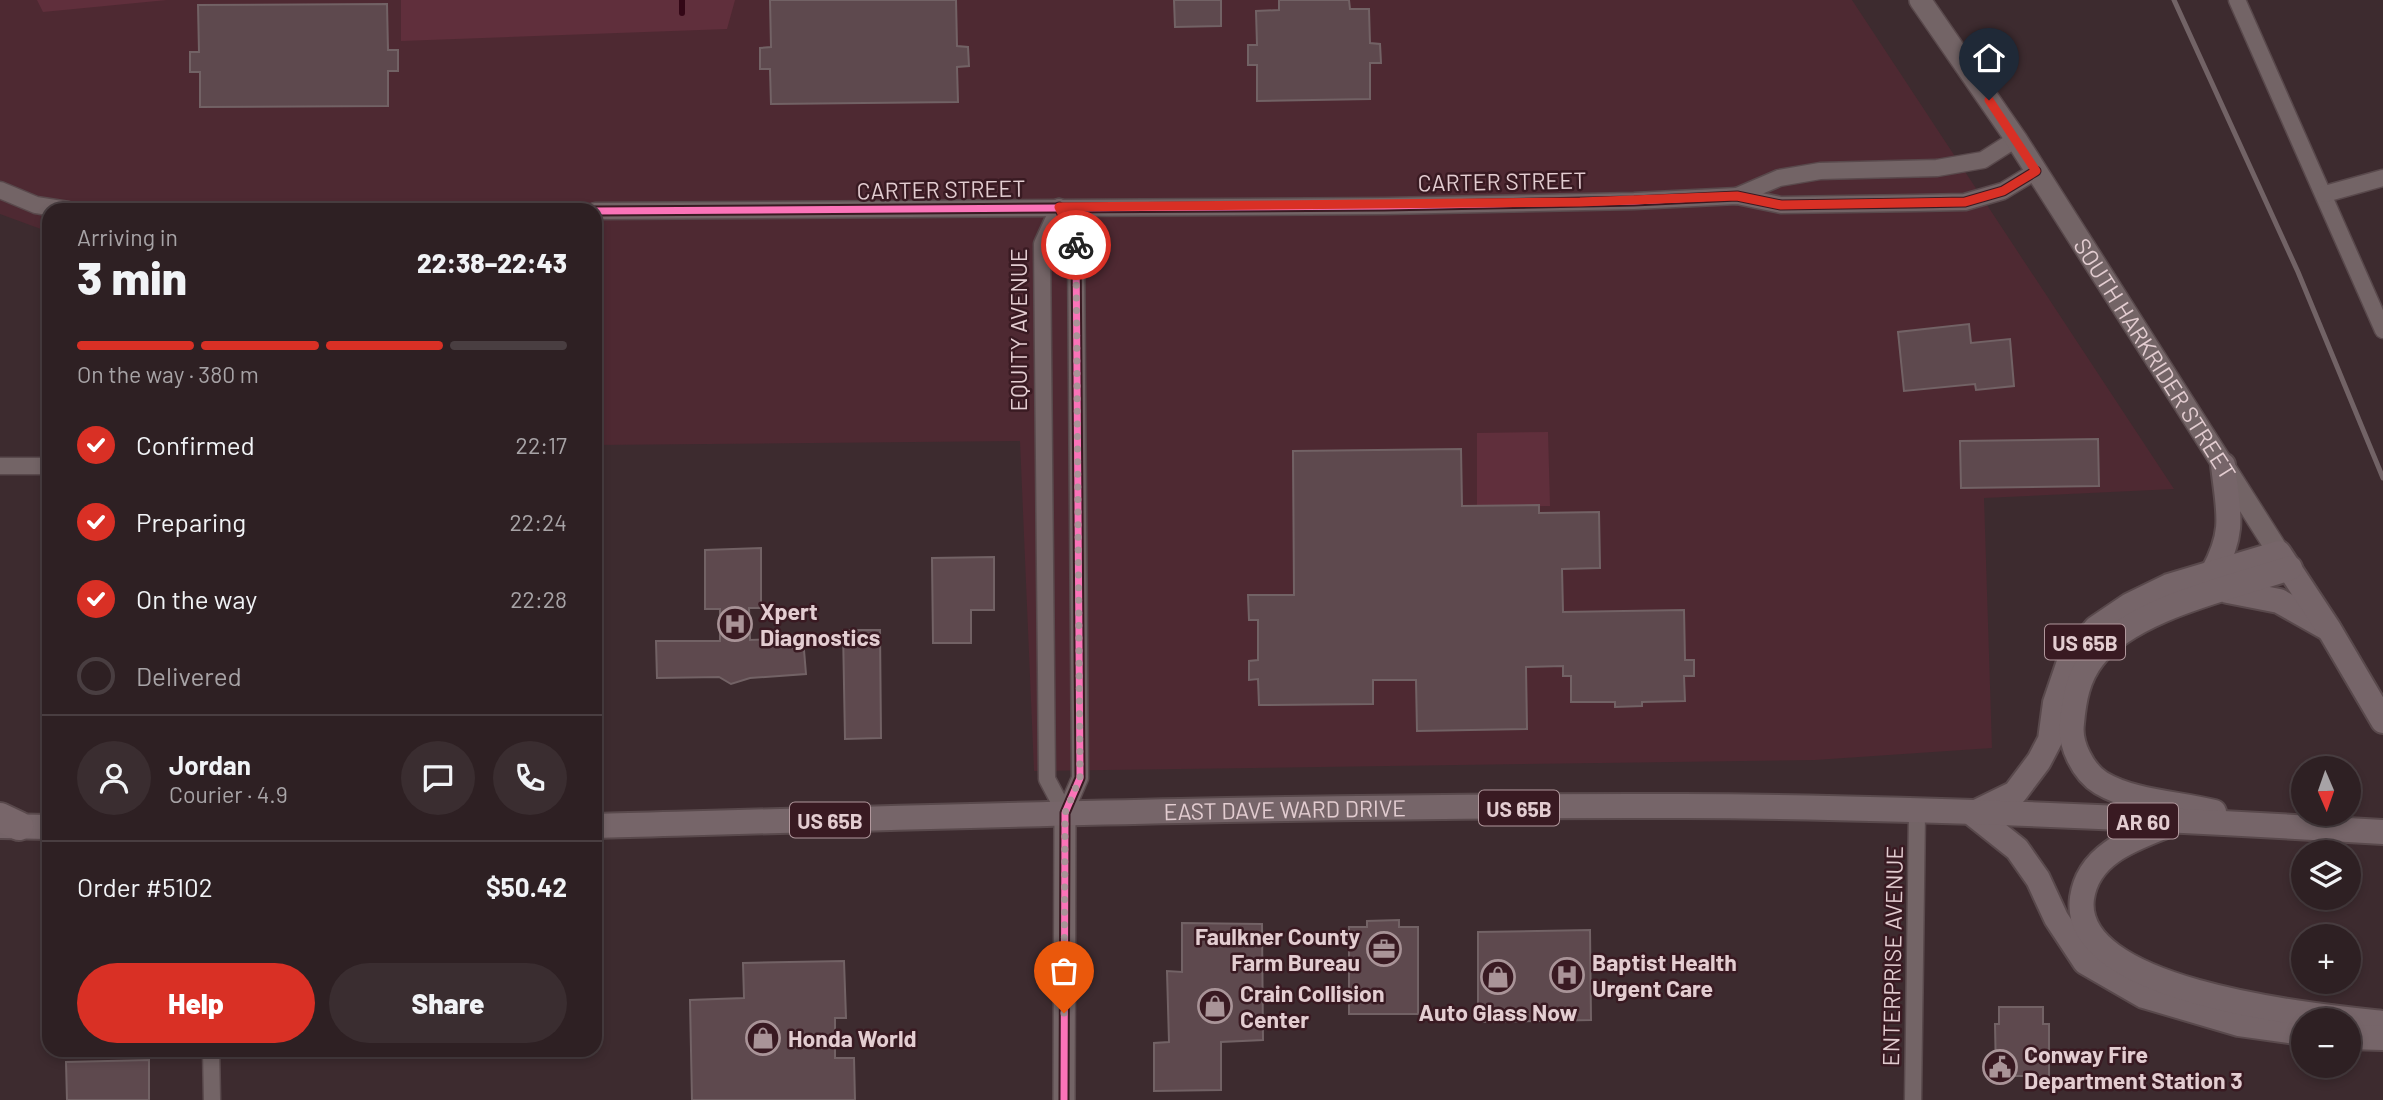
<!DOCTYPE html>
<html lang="en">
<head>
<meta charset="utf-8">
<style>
	body { margin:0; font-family:Barlow,sans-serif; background:#3a2d30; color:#f1f3f6; height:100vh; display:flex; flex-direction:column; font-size:26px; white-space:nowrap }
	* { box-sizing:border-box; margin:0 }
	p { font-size:23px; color:#a7a3a6 }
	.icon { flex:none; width:38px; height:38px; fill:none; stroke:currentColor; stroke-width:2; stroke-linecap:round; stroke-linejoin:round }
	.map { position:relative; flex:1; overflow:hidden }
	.sheet { position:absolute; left:42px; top:203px; width:560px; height:854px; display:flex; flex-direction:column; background:#2e2023; border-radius:21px; box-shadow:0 4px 10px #0003,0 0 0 2px #493e41 }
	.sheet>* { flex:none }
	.needle { width:46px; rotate:178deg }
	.buttons { position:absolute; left:2291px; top:756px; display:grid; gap:14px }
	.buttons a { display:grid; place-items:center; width:70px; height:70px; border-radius:50%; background:#2e2023; box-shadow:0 4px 10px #0003,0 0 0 2px #493e41; font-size:35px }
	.pin { position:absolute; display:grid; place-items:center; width:60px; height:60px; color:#fff; margin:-72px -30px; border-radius:50% 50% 50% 0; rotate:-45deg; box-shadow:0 0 7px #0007 }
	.pin .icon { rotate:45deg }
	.courier { position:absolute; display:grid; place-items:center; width:70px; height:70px; margin:-35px; border:5px solid #d93025; border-radius:50%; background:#fff; color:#222; box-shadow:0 2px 9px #0007 }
	.overview em { font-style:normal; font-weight:800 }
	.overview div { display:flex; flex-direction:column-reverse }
	.overview { display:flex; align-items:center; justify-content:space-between; height:119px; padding:0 35px }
	h1 { font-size:46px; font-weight:800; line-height:52px }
	.bar { display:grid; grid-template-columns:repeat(4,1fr); gap:10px 7px; align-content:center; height:84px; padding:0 35px }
	.bar i { height:9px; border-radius:5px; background:#493e41 }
	.bar .selected { background:#d93025 }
	.bar p { grid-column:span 4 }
	.line { display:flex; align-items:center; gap:18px; padding:0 35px; border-top:2px solid #493e41 }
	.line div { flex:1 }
	.round { display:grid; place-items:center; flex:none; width:74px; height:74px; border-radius:37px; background:#3a2d30 }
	ol { padding:0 35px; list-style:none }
	li { display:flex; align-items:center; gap:21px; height:77px }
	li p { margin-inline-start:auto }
	li .icon { padding:7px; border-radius:50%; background:#d93025; color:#fff; stroke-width:4 }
	li:last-child { color:#a7a3a6 }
	li i { width:38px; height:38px; border:4px solid #493e41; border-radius:50% }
	.action { display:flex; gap:14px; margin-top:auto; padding:14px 35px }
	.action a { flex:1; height:80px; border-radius:42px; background:#d93025; color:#fff; font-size:28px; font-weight:800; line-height:80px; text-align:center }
	.action a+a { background:#3a2d30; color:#f1f3f6 }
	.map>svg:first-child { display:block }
	.built { fill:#4e2932 }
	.green { fill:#602f3c }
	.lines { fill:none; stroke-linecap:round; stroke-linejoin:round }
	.stream { stroke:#330716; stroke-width:6 }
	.building { fill:#5e494e; stroke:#726265; stroke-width:2 }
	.street-casing { stroke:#59494c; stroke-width:19 }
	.secondary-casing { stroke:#59494c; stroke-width:24 }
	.primary-casing { stroke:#59494c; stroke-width:28 }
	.highway-casing { stroke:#59494c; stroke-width:32 }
	.street { stroke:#736466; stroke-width:16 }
	.secondary { stroke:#736466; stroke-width:21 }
	.primary { stroke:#766569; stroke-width:24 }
	.highway { stroke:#78666a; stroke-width:28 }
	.rail { stroke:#726366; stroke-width:5 }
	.cycleway-casing { stroke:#391a22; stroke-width:11 }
	.cycleway { stroke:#fb73b8; stroke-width:7 }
	.done { stroke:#a99498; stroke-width:7; stroke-dasharray:0 12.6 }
	.route { stroke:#d93025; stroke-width:9 }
	.labels { text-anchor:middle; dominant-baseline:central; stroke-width:5; stroke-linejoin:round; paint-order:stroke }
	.shield { fill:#391a22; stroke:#b0979c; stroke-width:2 }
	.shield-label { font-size:21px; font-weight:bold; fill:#e3cdd1 }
	.street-label { font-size:23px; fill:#e3cdd1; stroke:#391a22 }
	.poi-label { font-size:23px; font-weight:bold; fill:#e3cdd1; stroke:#391a22; text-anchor:start }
</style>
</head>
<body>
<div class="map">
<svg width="2383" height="1100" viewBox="0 0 2383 1100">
	<rect width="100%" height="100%" fill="#3d2b2f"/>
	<path class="built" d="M0,0H1852L2174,489L1984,498L1992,748L1815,760L1034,771L1020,441L595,445V210H49V232L0,214Z"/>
	<g class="green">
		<path d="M37,0H167L43,12Z"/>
		<path d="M401,0H735L727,29L401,41Z"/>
		<path d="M1548,432L1550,506L1477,507V433Z"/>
	</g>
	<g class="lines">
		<path class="stream" d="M682,0V13"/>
	</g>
	<g class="building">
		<path d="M770,0H956L957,46L968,47L969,66L957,67L958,102L771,104L770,69H760V48L771,47Z"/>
		<path d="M1174,0H1221V26L1175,27Z"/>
		<path d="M1279,0H1349L1350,9H1369L1370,43L1380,44L1381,63H1370V99L1257,101V65H1248V45H1257L1256,11L1279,10Z"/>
		<path d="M387,4L388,50H398V71H388V106L200,107V72H190V52H199L198,5Z"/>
		<path d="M1969,324L1971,343L2010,339L2014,386L1976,390L1975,384L1904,391L1898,332Z"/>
		<path d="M2098,439L2099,486L1961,488L1960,441Z"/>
		<path d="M1461,449L1462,506L1539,505V513L1599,512L1600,568L1562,569L1563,612L1684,610L1685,660H1694V676H1684L1685,701L1642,702V706L1615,707V702H1571V676H1563V666L1526,667L1527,729L1417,731L1416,680H1373V704L1259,705L1258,679L1249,680V661L1258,660V620H1249L1248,595H1294L1293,451Z"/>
		<path d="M761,548V608H749L750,640L803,638L806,674L750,678L731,684L719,677L657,678L656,641H720V609H705V550Z"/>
		<path d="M994,557V610H971V643H933L932,558Z"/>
		<path d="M843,630H880L881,738L845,739Z"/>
		<path d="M1399,920V927H1418V1014H1349V927H1367V921Z"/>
		<path d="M1182,923L1262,924L1263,1040L1221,1042V1090L1154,1091V1043L1169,1042L1167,971L1182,972Z"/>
		<path d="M1590,930L1591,1020L1478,1022V932Z"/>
		<path d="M844,961L846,1018H835V1058H854L855,1100H692L690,1000L744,998L743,963Z"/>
		<path d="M1999,1007H2043V1024H2049V1076H1996L1995,1024H1999Z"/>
		<path d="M149,1060V1100H67L66,1062Z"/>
	</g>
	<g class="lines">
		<g class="street-casing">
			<g id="street">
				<path d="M2237,0L2383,330"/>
				<path d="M0,190L36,205L68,210"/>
				<path d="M2325,194L2383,178"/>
				<path d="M1737,196L1779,178L1820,171L1937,168L1983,160L2016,139"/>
				<path d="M1059,207L1042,244L1047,779L1065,813"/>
				<path d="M1059,207L1076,245L1080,778L1065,813"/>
				<path d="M595,211L1384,206L1634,201L1737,196L1781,205L1916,203L1965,202L2003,191L2036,171"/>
				<path d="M0,466H49"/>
				<path d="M211,1050L212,1100"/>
				<path d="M1913,1100L1917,813"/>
			</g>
		</g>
		<g class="secondary-casing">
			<g id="secondary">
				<path id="s1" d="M1920,0L2016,139L2279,553"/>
				<path d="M1064,1100L1065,813"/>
			</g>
		</g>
		<g class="primary-casing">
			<g id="primary">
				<path d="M2213,572C2236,530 2228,511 2223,465"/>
				<path d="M2228,591L2279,601L2327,628"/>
				<path d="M1976,812L2015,793L2039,761L2050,740L2055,703L2070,659L2096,628L2130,605L2169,586L2279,553L2329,629L2383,721"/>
				<path d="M2214,812C2178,803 2133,802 2101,783C2083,772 2069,744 2072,723C2074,700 2078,677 2093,658C2132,608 2231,588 2290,568"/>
				<path d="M1973,814L2017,849L2038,879L2056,918L2085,962L2144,996L2239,1024L2303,1033"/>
				<path d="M1,826L49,827"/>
				<path id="s2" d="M595,826C957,816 1320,805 1682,806C1916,807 2150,818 2383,832"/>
				<path d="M2166,826C2130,840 2088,855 2082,898C2069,993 2318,1016 2383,1023"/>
				<path d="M2348,1037L2383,1038"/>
			</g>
		</g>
		<g class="highway-casing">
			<path id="highway" d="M0,817L19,826"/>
		</g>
		<use href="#street" class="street"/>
		<use href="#secondary" class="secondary"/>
		<use href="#primary" class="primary"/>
		<use href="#highway" class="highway"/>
		<path class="rail" d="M2174,0L2298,272L2383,478"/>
		<g class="cycleway-casing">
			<g id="cycleway">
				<path d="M1059,207L1076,245L1080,778L1065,813L1064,1100"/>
				<path d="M595,211L1384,206L1634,201L1737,196L1781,205L1916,203L1965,202L2003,191L2036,171"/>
			</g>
		</g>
		<use href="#cycleway" class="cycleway"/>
	</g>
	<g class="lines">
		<path class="done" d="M1064,1013L1065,813L1080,778L1076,245"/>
		<path class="route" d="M1076,245L1059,207L1580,202L1737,196L1781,205L1965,202L2003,191L2036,171L1989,100"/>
	</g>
	<defs>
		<g id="hospital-ring" transform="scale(1.75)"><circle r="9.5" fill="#391a22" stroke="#a99498" stroke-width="1.5"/><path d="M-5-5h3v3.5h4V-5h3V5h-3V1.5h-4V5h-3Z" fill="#a99498"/></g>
		<g id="office-ring" transform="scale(1.75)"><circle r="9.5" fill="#391a22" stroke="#a99498" stroke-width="1.5"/><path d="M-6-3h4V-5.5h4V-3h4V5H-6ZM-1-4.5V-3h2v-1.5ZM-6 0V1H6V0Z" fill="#a99498"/></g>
		<g id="shop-ring" transform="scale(1.75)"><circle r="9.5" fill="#391a22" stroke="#a99498" stroke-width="1.5"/><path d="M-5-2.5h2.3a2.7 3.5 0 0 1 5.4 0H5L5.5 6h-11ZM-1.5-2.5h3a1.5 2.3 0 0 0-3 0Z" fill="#a99498"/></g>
		<g id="civic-ring" transform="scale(1.75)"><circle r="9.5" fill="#391a22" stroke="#a99498" stroke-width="1.5"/><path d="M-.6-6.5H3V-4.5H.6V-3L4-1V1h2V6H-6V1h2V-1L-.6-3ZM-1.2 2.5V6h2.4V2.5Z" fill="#a99498"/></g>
	</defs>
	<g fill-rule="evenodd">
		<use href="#hospital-ring" x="735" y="624"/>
		<use href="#office-ring" x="1384" y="949"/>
		<use href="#hospital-ring" x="1567" y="975"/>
		<use href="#shop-ring" x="1498" y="977"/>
		<use href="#shop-ring" x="1215" y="1006"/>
		<use href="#shop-ring" x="763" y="1038"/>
		<use href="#civic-ring" x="2000" y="1067"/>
	</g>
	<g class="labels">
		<g class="shield">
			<rect x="2045" y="624.5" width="80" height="35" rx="5"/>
			<rect x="1479" y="790.5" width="80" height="35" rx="5"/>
			<rect x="790" y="802.5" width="80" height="35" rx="5"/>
			<rect x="2108" y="803.5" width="70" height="35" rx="5"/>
		</g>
		<g class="shield-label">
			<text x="2085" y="642">US 65B</text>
			<text x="1519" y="808">US 65B</text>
			<text x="830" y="820">US 65B</text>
			<text x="2143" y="821">AR 60</text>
		</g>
		<g class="street-label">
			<text transform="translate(1502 181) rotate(-1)">CARTER STREET</text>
			<text transform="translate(941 189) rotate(-1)">CARTER STREET</text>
			<text transform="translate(1018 330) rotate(-90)">EQUITY AVENUE</text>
			<text stroke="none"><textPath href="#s1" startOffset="429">SOUTH HARKRIDER STREET</textPath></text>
			<text stroke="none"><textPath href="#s2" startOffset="690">EAST DAVE WARD DRIVE</textPath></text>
			<text transform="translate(1892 956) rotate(-89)">ENTERPRISE AVENUE</text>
		</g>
		<g class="poi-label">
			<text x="760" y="611">Xpert<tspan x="760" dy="26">Diagnostics</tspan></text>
			<text x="1360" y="936" text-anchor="end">Faulkner County<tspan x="1360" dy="26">Farm Bureau</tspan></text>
			<text x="1592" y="962">Baptist Health<tspan x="1592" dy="26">Urgent Care</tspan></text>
			<text x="1240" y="993">Crain Collision<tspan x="1240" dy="26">Center</tspan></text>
			<text x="1498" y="1012" text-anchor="middle">Auto Glass Now</text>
			<text x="788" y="1038">Honda World</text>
			<text x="2024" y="1054">Conway Fire<tspan x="2024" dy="26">Department Station 3</tspan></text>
		</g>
	</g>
</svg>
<div class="buttons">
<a><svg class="needle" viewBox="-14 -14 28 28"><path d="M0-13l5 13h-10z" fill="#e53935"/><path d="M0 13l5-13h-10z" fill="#a7a3a6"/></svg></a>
<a><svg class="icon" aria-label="layers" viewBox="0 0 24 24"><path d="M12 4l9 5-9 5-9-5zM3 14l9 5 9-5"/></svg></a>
<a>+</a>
<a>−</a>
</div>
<div class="pin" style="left:1064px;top:1013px;background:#ea580c"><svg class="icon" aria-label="bag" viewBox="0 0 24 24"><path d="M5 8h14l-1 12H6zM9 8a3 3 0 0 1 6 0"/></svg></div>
<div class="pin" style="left:1989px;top:100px;background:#1f2937"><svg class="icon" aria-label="home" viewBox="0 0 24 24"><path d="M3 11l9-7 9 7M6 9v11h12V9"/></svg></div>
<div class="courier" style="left:1076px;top:245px"><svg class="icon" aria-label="bike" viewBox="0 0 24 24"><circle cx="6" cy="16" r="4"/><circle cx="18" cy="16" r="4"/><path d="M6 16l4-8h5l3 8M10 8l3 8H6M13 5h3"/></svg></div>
<section class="sheet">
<div class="overview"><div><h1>3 min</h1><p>Arriving in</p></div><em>22:38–22:43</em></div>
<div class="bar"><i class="selected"></i><i class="selected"></i><i class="selected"></i><i></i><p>On the way · 380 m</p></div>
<ol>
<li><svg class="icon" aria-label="check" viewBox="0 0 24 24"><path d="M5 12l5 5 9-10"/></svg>Confirmed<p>22:17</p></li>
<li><svg class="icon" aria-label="check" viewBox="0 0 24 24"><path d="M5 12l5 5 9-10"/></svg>Preparing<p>22:24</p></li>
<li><svg class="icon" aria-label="check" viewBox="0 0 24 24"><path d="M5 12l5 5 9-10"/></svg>On the way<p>22:28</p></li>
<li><i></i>Delivered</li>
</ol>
<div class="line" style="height:126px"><a class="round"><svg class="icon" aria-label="person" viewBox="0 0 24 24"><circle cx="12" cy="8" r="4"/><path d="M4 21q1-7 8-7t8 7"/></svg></a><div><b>Jordan</b><p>Courier · 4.9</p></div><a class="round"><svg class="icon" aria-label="chat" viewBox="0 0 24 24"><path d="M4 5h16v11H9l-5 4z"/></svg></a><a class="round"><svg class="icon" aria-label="phone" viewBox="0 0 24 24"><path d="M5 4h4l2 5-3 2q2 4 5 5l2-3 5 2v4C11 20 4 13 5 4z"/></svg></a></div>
<div class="line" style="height:91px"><div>Order #5102</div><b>$50.42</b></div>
<div class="action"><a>Help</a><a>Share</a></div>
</section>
</div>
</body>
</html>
